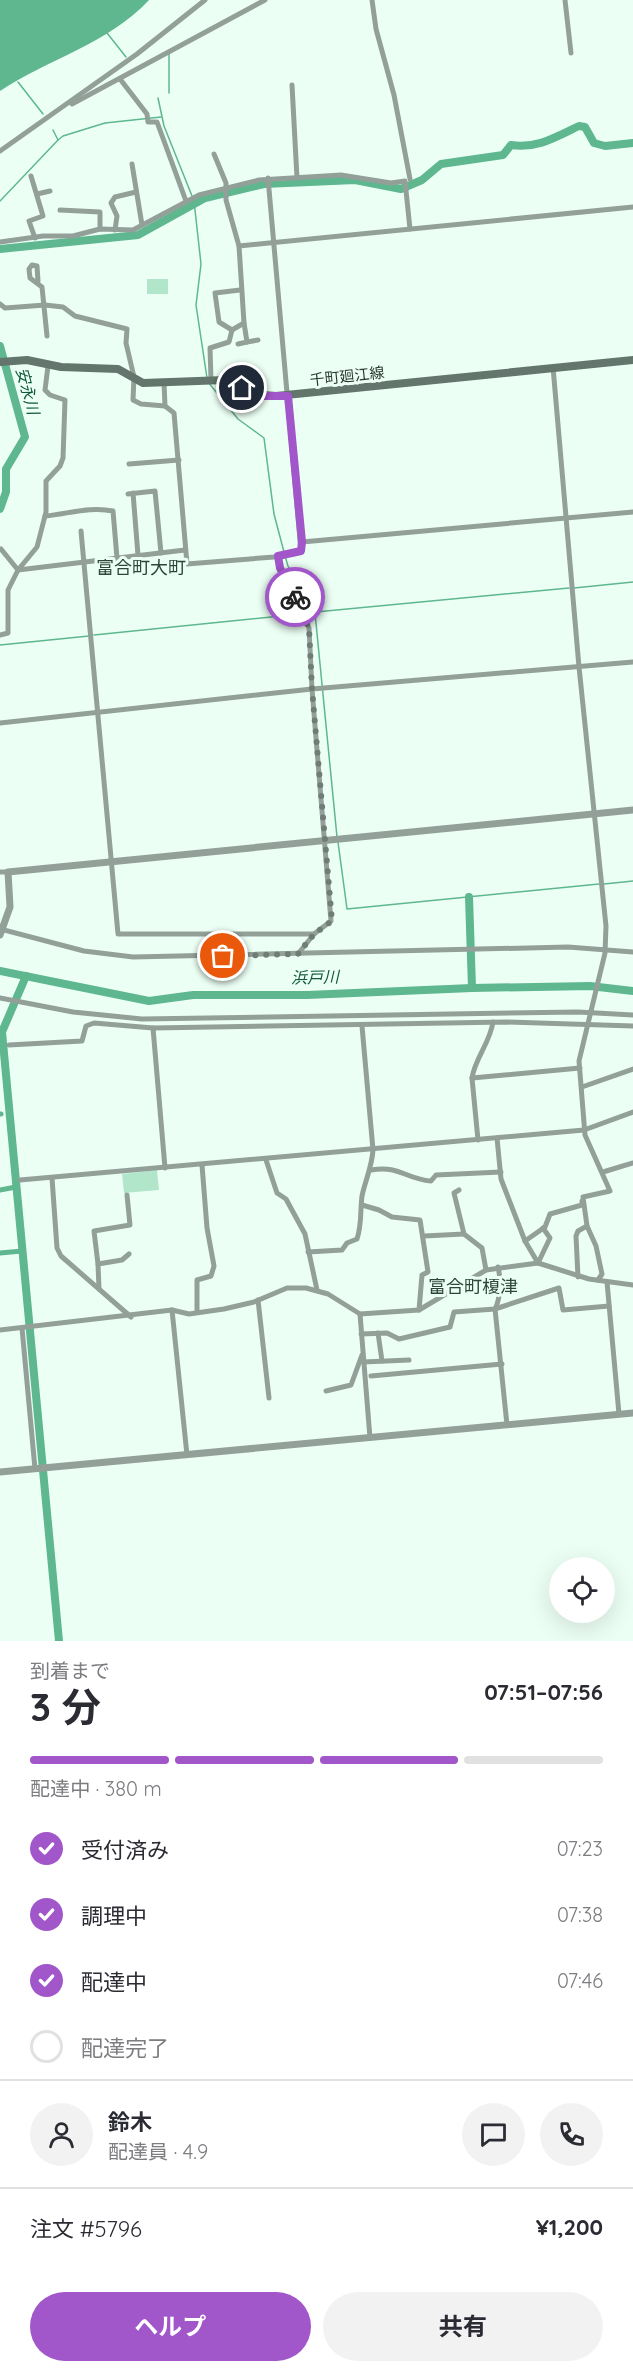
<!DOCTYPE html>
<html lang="ja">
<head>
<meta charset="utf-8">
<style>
	body { margin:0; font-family:Quicksand,"Noto Sans JP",sans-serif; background:#f2f2f3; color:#2b2b33; height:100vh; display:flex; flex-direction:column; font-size:22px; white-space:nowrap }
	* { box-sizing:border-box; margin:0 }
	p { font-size:20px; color:#7c7c81 }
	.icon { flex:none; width:33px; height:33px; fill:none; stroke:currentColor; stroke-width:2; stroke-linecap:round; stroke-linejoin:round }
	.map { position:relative; height:1641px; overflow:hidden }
	.panel { display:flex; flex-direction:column; background:#fff; flex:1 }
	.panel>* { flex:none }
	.tools { position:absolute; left:549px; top:1557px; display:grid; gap:12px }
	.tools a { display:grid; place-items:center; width:66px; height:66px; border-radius:50%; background:#fff; box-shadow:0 6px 24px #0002; font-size:30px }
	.pin { position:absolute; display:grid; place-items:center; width:51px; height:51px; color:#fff; margin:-26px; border:3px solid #fff; border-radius:50%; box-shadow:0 2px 6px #0007 }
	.courier { position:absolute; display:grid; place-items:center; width:60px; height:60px; margin:-30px; border:4px solid #a156c9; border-radius:50%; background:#fff; color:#222; box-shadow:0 2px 8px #0007 }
	.head em { font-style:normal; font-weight:700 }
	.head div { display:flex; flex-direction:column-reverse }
	.head { display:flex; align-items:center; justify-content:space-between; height:102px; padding:0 30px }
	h1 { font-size:39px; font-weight:700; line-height:45px }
	.bar { display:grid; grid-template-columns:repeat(4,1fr); gap:9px 6px; align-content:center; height:72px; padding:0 30px }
	.bar i { height:8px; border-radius:4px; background:#e1e1e2 }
	.bar .active { background:#a156c9 }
	.bar p { grid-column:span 4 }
	.line { display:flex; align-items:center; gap:15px; padding:0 30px; border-top:2px solid #e1e1e2 }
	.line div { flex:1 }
	.round { display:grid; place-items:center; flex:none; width:63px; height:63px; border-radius:32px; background:#f2f2f3 }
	ol { padding:0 30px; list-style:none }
	li { display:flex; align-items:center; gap:18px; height:66px }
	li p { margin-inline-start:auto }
	li .icon { padding:6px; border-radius:50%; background:#a156c9; color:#fff; stroke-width:4 }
	li:last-child { color:#7c7c81 }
	li i { width:33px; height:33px; border:3px solid #e1e1e2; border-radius:50% }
	.action { display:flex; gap:12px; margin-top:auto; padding:12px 30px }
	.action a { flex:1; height:69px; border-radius:36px; background:#a156c9; color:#fff; font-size:24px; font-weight:700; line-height:69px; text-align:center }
	.action a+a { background:#f2f2f3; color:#2b2b33 }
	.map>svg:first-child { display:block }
	.green { fill:#b2e6cb }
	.water { fill:#5eb78f }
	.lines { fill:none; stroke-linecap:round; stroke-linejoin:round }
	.stream { stroke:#5eb78f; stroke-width:1.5 }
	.canal { stroke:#5eb78f; stroke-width:5 }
	.river { stroke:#5eb78f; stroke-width:8 }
	.minor { stroke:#93a099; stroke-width:5 }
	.tertiary { stroke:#93a099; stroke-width:7 }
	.secondary { stroke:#63756c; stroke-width:8 }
	.done { stroke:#6f7d76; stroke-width:6; stroke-dasharray:0 10.8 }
	.route { stroke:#a156c9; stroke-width:8 }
	.labels { text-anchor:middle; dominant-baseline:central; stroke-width:6; stroke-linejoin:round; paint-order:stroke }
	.street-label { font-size:15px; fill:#2b3731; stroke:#ecfff5 }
	.water-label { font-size:16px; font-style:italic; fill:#10573c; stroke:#ecfff5 }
	.quarter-label { font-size:18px; fill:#2c463a; stroke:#ecfff5 }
</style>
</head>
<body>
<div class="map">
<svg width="633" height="1641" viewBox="0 0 633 1641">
	<rect width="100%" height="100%" fill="#ecfff5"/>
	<g class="green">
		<rect x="147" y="279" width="21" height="15"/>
		<path d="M157,1170L159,1190L124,1193L122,1174Z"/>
	</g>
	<path class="water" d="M0,0H149C108,44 48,59 0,91Z"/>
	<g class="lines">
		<g class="stream">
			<path d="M107,33L126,57"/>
			<path d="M18,82L43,114"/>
			<path d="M169,93V53"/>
			<path d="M158,98L164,126L192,196"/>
			<path d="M58,140L63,136L105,123L161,117"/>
			<path d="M0,201L58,140L53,130"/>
			<path d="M194,201L201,264L196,305L207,378"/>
			<path d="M208,382L238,419L264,438L274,514L284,552"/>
			<path d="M285,556L288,566L315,613L337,837"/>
			<path d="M574,588L633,582"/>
			<path d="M305,613L569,588"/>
			<path d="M94,635L301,614"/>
			<path d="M0,645L89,636"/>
			<path d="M338,842L347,909L599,884"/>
			<path d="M604,884L633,881"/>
		</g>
		<g class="canal">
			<path d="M0,1114H1"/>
			<path d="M0,1190L16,1187"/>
			<path d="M0,1253L22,1251"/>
		</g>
		<g class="river">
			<path d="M0,249L138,235L205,198L264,184L355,180L401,189L422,180L441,164L503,155L511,145C537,149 556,137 579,126L585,127L594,143L605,146L633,143"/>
			<path d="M0,346L25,437L6,469V492L0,509"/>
			<path d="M469,897L472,988"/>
			<path d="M0,971L149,1001L193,995H307L472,988L590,986L633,991"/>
			<path d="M26,976L2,1032L59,1641"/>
		</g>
		<g class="minor">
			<path d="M372,0L376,29L394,95L410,179"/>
			<path d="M565,0L571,53"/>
			<path d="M120,79L147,114L148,122H157L186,201"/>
			<path d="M292,85L297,178"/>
			<path d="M72,104L265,0"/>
			<path d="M0,151L137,54L205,0"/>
			<path d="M132,164L142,225"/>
			<path d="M31,176L43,216L29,221L35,238"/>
			<path d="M37,194L50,191"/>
			<path d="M60,210L100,212V229"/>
			<path d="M115,230L117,216L111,203L115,197L136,192"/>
			<path d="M0,242L43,236H73L100,229L133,230L199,195L259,180L341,175L391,183L405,181L410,229"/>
			<path d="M239,246L633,207"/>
			<path d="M38,281L37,266L32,265L29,269L30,278L42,287L47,336"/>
			<path d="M0,304L5,308L45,305L63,307L75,316L127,329L126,343L134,377L133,400L141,404L165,406"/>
			<path d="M232,330L219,322L215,293L240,290"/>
			<path d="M247,342L258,340"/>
			<path d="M238,344L247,342L244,323"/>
			<path d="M553,367L579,667L606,926L605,953L579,1061L585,1135L610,1191L583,1197L587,1226L578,1231L576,1236L578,1277"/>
			<path d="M211,380L210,348L229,342L232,330L244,323L239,246L226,200V183L214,154"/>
			<path d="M164,382L165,406L174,413L187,564L274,557L301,551L268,178"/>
			<path d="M129,464L179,460"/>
			<path d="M133,493L138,555"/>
			<path d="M128,494L155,491L161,553"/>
			<path d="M45,516C68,514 90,506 113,511L117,558"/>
			<path d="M81,531L118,934H314"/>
			<path d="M302,542L633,512"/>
			<path d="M1,549L18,570"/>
			<path d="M278,556L280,568L309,628L312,689L331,921L314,934L298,954"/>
			<path d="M18,570L185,550"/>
			<path d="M0,635L8,633V590L18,570L37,547L46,512V481L60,466L63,458L65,400L50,395L45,390L48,366"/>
			<path d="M0,723L312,689L633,662"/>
			<path d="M0,872H8"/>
			<path d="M0,929L84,951L133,957L568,947L633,952"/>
			<path d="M0,998L73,1012L142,1019L578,1012L633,1015"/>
			<path d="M493,1022C490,1043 475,1058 472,1078L580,1068"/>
			<path d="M153,1028L165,1168"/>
			<path d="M9,1045L82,1041L86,1026L94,1023L153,1028L506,1022L633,1026"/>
			<path d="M472,1078L478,1140"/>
			<path d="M582,1087L633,1069"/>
			<path d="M497,1138L501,1179L525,1241L538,1263"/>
			<path d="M266,1160L277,1193L286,1199L305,1234L317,1290"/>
			<path d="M371,1170C400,1165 405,1179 431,1181L436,1175L501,1172"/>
			<path d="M603,1172L633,1163"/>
			<path d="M52,1178L57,1248L61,1256L131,1317"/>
			<path d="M20,1180L584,1130L633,1112"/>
			<path d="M459,1190L454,1193L464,1234L482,1248L486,1270"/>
			<path d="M362,1205L379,1210L392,1217L420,1220L428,1272L422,1275L419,1310"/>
			<path d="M587,1226L596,1246L602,1274L598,1280"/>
			<path d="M424,1236L464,1234"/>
			<path d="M525,1241L545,1227L550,1214L582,1205V1201"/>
			<path d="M308,1252L342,1250L347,1243L357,1239C362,1224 360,1212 362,1196C365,1181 372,1167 373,1150L362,1026"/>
			<path d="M538,1263L550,1238L543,1228"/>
			<path d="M98,1264L94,1231L130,1225L127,1195"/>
			<path d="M498,1267C501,1279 501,1297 495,1309L507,1425"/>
			<path d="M607,1282L619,1414"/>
			<path d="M99,1289L98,1264L122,1260L129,1254"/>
			<path d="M258,1300L269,1398"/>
			<path d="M172,1310L187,1455"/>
			<path d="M197,1312V1280L211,1276L214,1266L207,1228L202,1165"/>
			<path d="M360,1314L370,1438"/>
			<path d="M22,1328L35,1469"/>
			<path d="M0,1330L172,1310L189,1314L224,1309L254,1302L287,1288H306L328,1294L360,1314L419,1310L486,1270L538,1263L589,1279L633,1285"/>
			<path d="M378,1333L382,1361"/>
			<path d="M361,1334L387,1333L399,1339L450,1327L454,1312L495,1309L559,1288L563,1310L609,1306"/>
			<path d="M363,1362L409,1360"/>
			<path d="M371,1376L502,1364"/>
			<path d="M326,1391L351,1385L362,1355"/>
		</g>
		<g class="tertiary">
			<path d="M0,935L10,907L8,872L633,810"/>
			<path d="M0,1472L633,1413"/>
		</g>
		<path class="secondary" d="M0,362L27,360L61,367L118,369L143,383L225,380L252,394L276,396L633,360"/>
	</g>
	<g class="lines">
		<path class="done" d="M223,956L298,954L314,934L332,921L312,689L309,628L295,597"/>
		<path class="route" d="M242,388L262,396H288L302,542L301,551L278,556L280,568L295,597"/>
	</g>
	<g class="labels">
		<g class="street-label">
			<text transform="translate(347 376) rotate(-6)">千町廻江線</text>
		</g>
		<g class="water-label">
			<text transform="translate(28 391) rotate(75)">安永川</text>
			<text transform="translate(315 977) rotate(-1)">浜戸川</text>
		</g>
		<g class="quarter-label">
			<text x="141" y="567">富合町大町</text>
			<text x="473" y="1286">富合町榎津</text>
		</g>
	</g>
</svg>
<div class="tools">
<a><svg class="icon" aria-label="locate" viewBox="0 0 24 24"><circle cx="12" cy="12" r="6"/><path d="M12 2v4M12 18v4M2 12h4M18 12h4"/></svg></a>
</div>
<div class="pin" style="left:223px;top:956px;background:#ea580c"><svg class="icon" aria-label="bag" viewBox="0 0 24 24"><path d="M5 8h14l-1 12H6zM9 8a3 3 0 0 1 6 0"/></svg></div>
<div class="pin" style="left:242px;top:388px;background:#1f2937"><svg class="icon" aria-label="home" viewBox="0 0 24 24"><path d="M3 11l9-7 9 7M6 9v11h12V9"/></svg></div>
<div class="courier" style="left:295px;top:597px"><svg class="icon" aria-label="bike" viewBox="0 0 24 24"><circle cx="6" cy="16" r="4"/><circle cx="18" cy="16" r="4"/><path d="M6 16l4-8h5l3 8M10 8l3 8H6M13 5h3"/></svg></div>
</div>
<section class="panel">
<div class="head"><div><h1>3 分</h1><p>到着まで</p></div><em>07:51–07:56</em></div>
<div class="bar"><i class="active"></i><i class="active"></i><i class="active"></i><i></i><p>配達中 · 380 m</p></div>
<ol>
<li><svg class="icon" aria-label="check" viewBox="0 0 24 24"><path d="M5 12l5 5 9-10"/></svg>受付済み<p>07:23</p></li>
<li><svg class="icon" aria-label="check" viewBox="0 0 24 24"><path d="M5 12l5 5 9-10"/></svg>調理中<p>07:38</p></li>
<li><svg class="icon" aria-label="check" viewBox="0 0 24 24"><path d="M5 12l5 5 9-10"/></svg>配達中<p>07:46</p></li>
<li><i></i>配達完了</li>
</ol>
<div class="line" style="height:108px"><a class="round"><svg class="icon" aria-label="person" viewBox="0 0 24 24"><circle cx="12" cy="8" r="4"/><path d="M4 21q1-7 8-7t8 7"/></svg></a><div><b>鈴木</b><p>配達員 · 4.9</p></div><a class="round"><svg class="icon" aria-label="chat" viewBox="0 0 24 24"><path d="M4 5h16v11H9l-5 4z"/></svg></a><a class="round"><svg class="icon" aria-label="phone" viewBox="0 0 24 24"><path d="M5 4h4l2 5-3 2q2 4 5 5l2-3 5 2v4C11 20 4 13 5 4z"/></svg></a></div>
<div class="line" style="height:78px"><div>注文 #5796</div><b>¥1,200</b></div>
<div class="action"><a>ヘルプ</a><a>共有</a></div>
</section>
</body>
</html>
